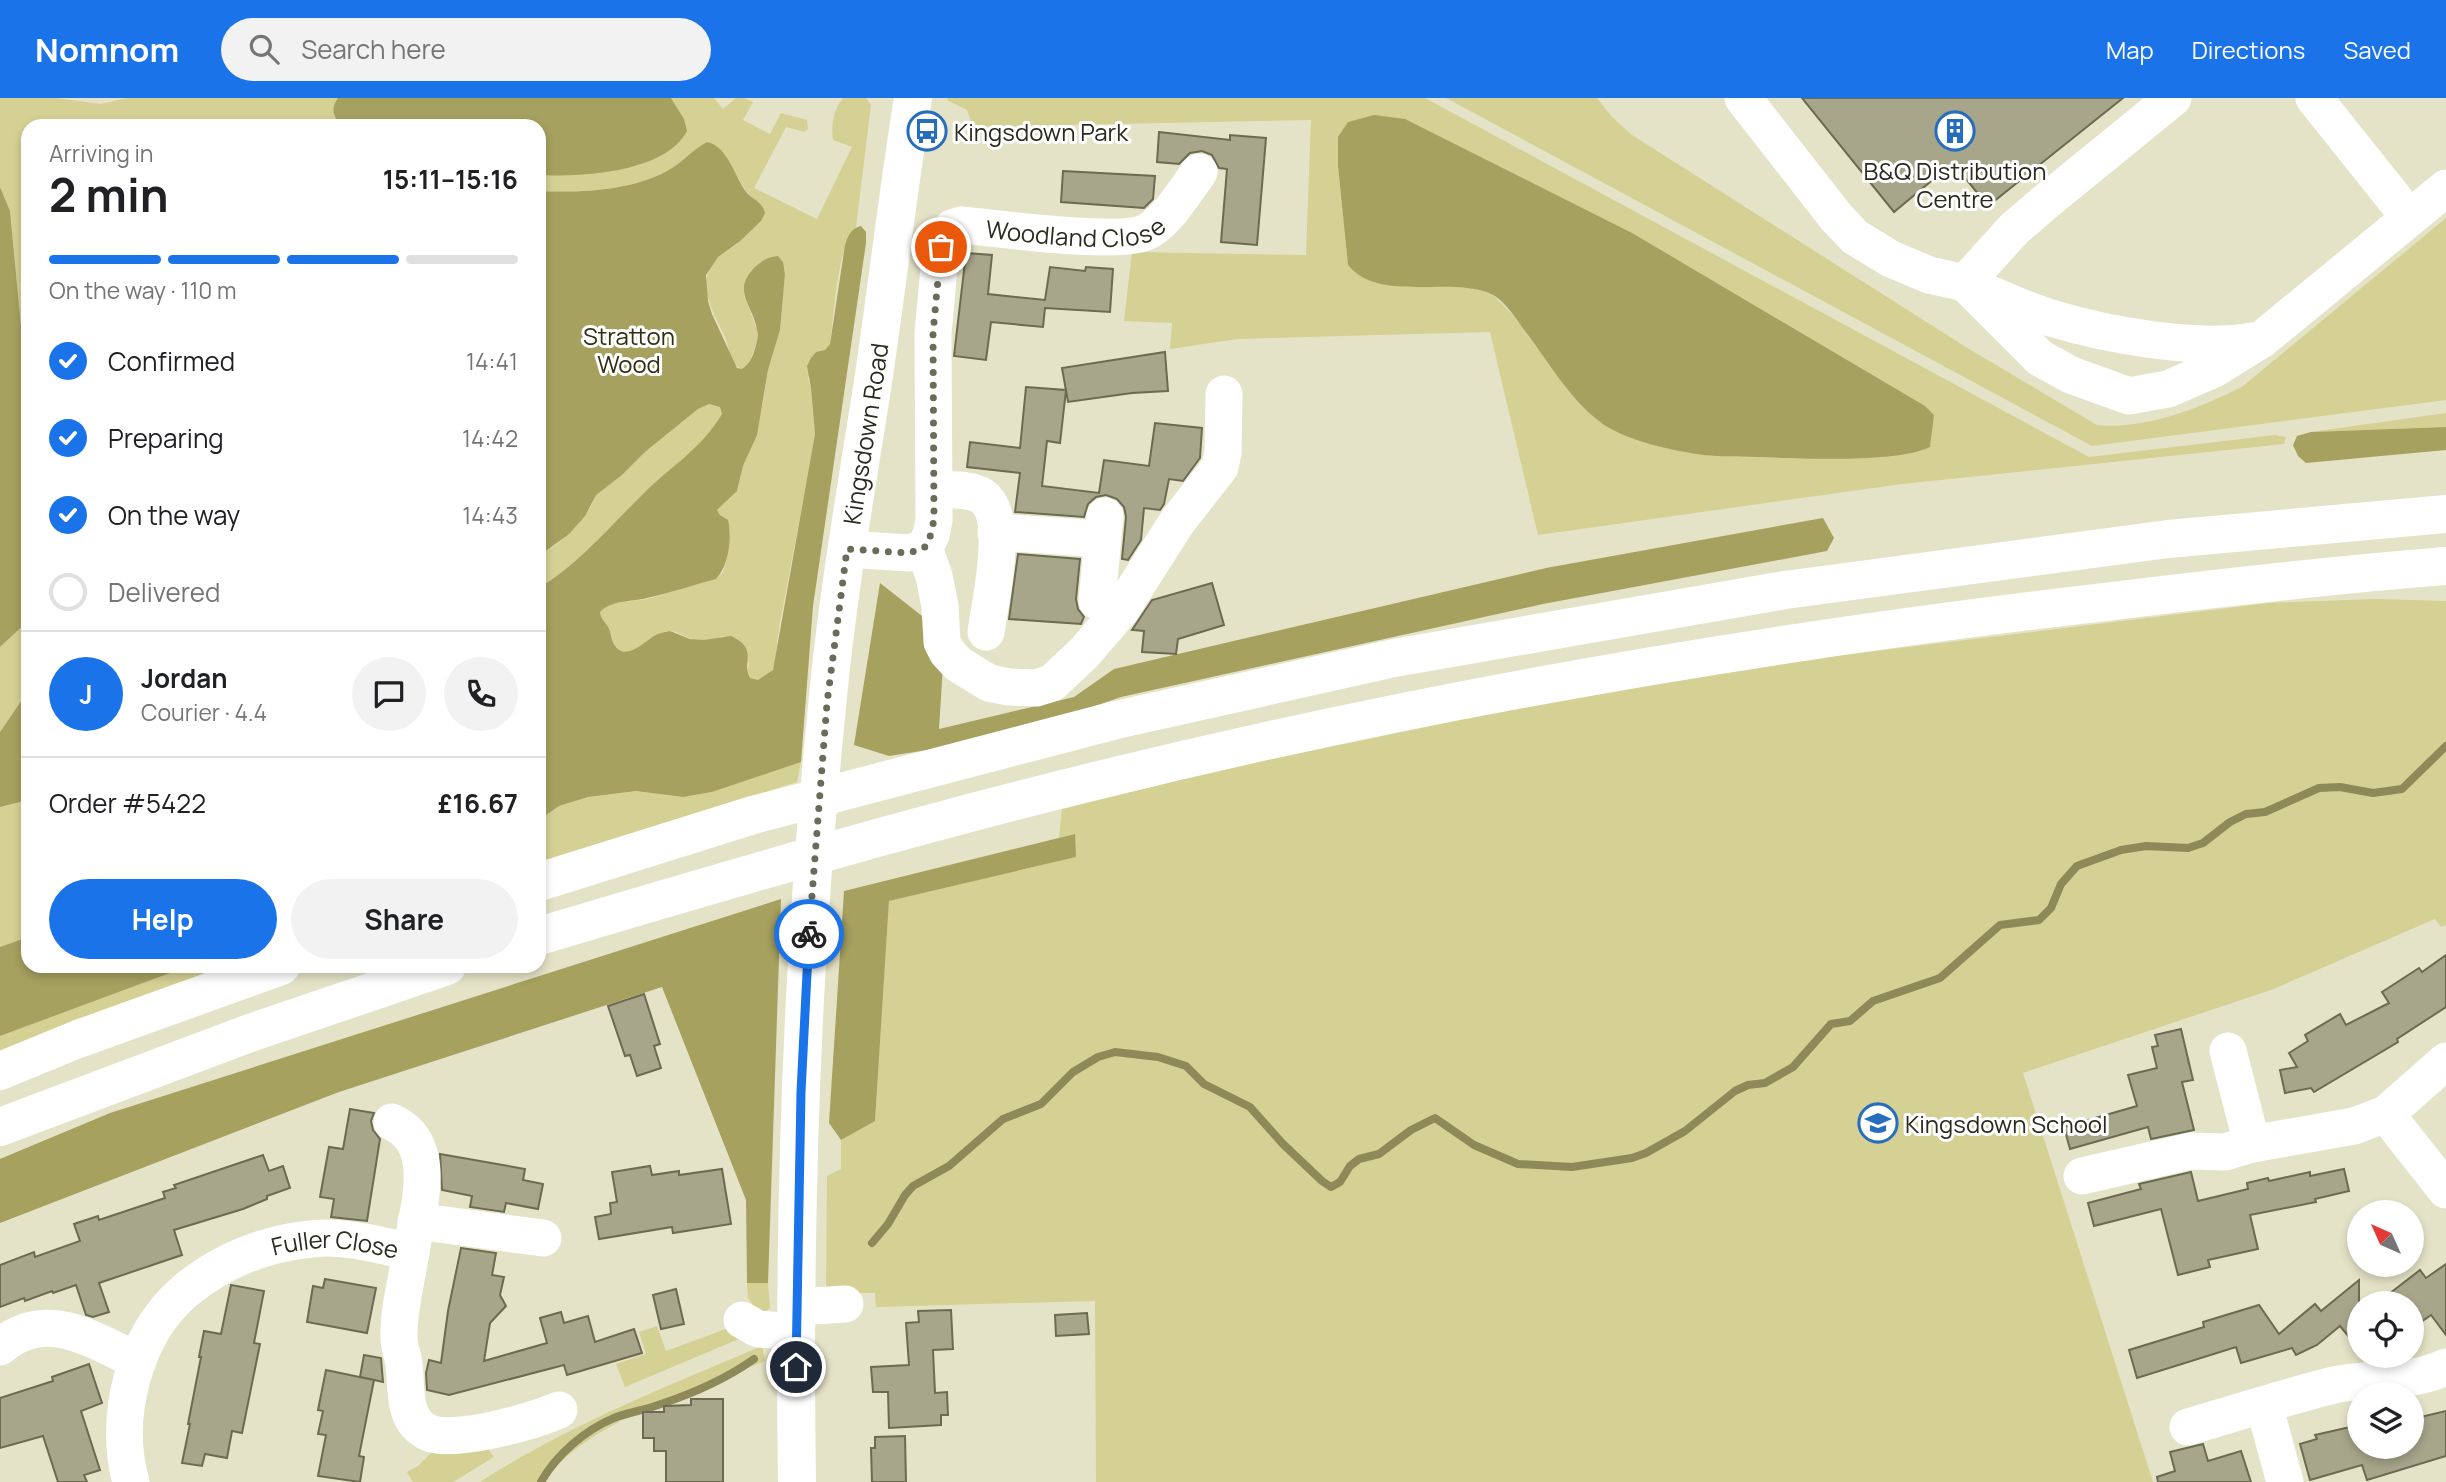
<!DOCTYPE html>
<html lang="en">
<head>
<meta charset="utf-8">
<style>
	body { margin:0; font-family:Manrope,sans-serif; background:#f2f2f2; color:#202124; height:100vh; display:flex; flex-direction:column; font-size:26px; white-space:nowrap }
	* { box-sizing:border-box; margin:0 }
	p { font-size:23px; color:#757577 }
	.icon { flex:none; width:38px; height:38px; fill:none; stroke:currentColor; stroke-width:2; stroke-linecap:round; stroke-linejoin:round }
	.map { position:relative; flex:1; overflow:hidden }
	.details { position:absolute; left:21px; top:21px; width:525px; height:854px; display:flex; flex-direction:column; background:#fff; border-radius:21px; box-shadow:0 4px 10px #0003 }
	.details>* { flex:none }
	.needle { width:46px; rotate:315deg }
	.buttons { position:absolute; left:2347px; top:1102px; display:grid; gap:14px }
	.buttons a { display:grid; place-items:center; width:77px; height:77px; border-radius:50%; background:#fff; box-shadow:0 4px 10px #0003; font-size:35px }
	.pin { position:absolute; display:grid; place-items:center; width:60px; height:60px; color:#fff; margin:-30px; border:4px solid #fff; border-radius:50%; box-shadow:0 2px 7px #0007 }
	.courier { position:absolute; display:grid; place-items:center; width:70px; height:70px; margin:-35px; border:5px solid #1a73e8; border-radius:50%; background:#fff; color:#222; box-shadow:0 2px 9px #0007 }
	.summary em { font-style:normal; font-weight:700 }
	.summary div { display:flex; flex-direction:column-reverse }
	.summary { display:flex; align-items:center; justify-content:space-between; height:119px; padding:0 28px }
	h1 { font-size:46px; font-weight:700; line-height:52px }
	.bar { display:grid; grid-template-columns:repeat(4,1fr); gap:10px 7px; align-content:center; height:84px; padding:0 28px }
	.bar i { height:9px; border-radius:5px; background:#e0e0e0 }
	.bar .on { background:#1a73e8 }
	.bar p { grid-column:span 4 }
	.line { display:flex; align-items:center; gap:18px; padding:0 28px; border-top:2px solid #e0e0e0 }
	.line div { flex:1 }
	.round { display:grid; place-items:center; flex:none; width:74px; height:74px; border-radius:37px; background:#f2f2f2 }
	ol { padding:0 28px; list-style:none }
	li { display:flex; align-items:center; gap:21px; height:77px }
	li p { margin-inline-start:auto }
	li .icon { padding:7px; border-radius:50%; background:#1a73e8; color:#fff; stroke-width:4 }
	li:last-child { color:#757577 }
	li i { width:38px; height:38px; border:4px solid #e0e0e0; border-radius:50% }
	.button { display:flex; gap:14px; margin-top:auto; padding:14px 28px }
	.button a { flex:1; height:80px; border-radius:42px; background:#1a73e8; color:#fff; font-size:28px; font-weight:700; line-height:80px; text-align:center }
	.button a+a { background:#f2f2f2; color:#202124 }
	header { display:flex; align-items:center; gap:42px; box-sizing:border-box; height:98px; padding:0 35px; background:#1a73e8; color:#fff }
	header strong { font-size:33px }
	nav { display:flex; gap:38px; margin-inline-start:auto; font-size:24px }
	.search { width:490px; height:63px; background:#f2f2f2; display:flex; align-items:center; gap:18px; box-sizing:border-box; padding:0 24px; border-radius:38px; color:#757577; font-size:26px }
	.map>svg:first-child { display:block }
	.green { fill:#d5d093; fill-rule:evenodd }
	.forest { fill:#a6a15f }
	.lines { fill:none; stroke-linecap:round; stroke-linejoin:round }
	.stream { stroke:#8d8958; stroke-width:8 }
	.building { fill:#a7a58a; stroke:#6c6b51; stroke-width:2 }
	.minor { stroke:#fff; stroke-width:37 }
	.major { stroke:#fff; stroke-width:38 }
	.highway { stroke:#fff; stroke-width:38 }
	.done { stroke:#6b6b5a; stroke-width:7; stroke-dasharray:0 12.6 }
	.route { stroke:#1a73e8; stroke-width:9 }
	.labels { text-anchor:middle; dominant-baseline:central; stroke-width:6; stroke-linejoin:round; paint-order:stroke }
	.poi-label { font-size:24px; fill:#2a2a1f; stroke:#fff; text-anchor:start }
	.street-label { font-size:24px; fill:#2a2a1f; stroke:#fff }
	.park-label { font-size:24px; fill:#322f11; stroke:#fff }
</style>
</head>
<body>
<header>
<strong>Nomnom</strong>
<div class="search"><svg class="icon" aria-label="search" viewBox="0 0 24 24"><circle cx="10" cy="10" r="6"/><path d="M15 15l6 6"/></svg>Search here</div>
<nav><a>Map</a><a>Directions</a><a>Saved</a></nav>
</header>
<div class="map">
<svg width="2446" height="1384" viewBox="0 0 2446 1384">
	<rect width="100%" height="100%" fill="#e5e3c7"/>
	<g class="green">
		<path d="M0,0H56L101,6L127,0H338L334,18L342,28H28V301L10,113L0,89Z"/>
		<path d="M671,0H714L723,11L736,0H744L753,4L743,22L770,36L781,15L807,22L808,31L804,34L786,29L754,90L817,121L852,49L833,42C831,26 833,13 843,0H866L871,7L856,129C837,148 834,218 830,246L825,252L816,254L808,280L811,290L815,335L812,355L779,530L775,564L773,572L766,579L758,582L750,580L747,575L749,565L723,538C713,543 700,544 690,540C683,538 677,533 669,533C652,533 626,573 613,543C611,540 611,536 610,533C607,525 601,522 600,514C612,502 631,504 647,501C670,495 692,487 716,481L723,474L726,464L730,432L717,412L737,393L743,368L752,348L763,305L768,272L780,232L785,176L783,164L778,158L751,174L744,189V197L757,231V243L749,266L742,272C730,266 730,251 725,239C713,213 694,186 717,160C723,153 733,151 739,144C748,134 754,118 760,106C756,103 751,99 748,95C736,81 726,48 707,44C692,52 682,65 667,73C630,93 580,95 539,93V77L637,68L668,53L684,21Z"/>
		<path d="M948,0H1425L2089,359L2275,337L2286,339L2284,346L1902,386L1538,437L1490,234L1237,241L1170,251L1172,225L1124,223L1132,154L1306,157L1311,22L973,29L967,12L947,2ZM1338,39L1904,356L1793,360L1573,297L1512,216L1492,196L1466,188L1413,189L1376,185L1348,167L1338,68Z"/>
		<path d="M1446,0H1597L1611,18L1632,37L1969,251L2097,327C2145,332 2201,310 2243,288L2446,120V302L2092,348Z"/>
		<path d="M709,306L720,309L722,316C700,352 672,367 643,396C609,429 580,465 539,490V458L557,446L575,429L591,408L595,397L603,390L622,377L645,354L698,311Z"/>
		<path d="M2446,315V329L2311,334Z"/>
		<path d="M2376,501L2446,503V827L2441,829L2435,821L2271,892L2023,975L2153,1384H1096L1095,1203L876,1209L875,1195H826L827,1078L841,1071V1042L875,1022L889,803L1075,759L1074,736L1059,740L1062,711L1224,671L1560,601L1826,559L2269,505Z"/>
		<path d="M28,523V593L0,634V549Z"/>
		<path d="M801,664L797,684L539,765V722L559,708L588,699L636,693L683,699L712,694Z"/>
		<path d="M28,702V839L0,849V709Z"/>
		<path d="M189,868H225L0,953V938Z"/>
		<path d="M747,1185H768L770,1210L764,1215L757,1213L748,1200Z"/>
		<path d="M657,1228L666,1253L734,1228L739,1241L625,1289L616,1266L646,1256L639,1234Z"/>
		<path d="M762,1248L765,1263C699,1290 584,1324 544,1384H480C568,1327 666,1289 762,1248Z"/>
		<path d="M437,1349L488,1351L494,1359L453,1384H413L407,1374L418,1368Z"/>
	</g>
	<g class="forest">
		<path d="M338,0H671L684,21L687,33C665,75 581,79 539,77V28H342C333,19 330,11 338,0Z"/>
		<path d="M1374,17L1405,21L1632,135L1925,308L1934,317L1930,349C1893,366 1800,360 1757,359C1739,358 1721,359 1704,357C1674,353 1622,342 1599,323C1569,300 1548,263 1525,233C1516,221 1504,201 1489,195C1447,178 1379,205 1348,167L1338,68V39L1348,24Z"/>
		<path d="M707,44C728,48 735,80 747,95C754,102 763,105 765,115L761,123L739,144L718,159L706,177L708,203L712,216L737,270L742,271C749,266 751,262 754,254C756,247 759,239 757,232C754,208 731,194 754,170C762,163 767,159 778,158L783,164L785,176L780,232L768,272L757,337L743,368L737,393L717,412L720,417L728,422C732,439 729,468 716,481C693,487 670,495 647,500C631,504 612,502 600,514C601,522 607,525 610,533C611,536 611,540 613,544C623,566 643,545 654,538C659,535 665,534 670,533L690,541L704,542L731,538C759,551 741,563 750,580L758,582L773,572L815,336L811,290L807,268L811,260L816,254L825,252L830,246L845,147C848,138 851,130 861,128L866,134V145L813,508L801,664L712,694L683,699L636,693L588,699L559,708L539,722V490C580,465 609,429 643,396C671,368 701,351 722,316L720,309L709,306L698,311L645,354L622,377L596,397L585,418L569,436L539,458V93C580,95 630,93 667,73C682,65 692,52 707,44Z"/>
		<path d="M0,89L10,113L28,301V523L0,549Z"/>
		<path d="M2446,329V352L2435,353L2306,365L2298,358L2293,347L2297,338L2311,334Z"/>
		<path d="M1823,420L1834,440L1827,453L1543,506L1121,599L1004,640L889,658L854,647L880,485L945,536L939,631L1074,599L1114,571L1546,470Z"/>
		<path d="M28,593V702L0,709V634Z"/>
		<path d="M1075,736L1076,759L889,803L875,1023L841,1042L829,1025L844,793Z"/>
		<path d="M781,801L768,1185H747L746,1102L662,889L339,994L0,1125V1061L110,1015Z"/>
		<path d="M28,839V868H189L0,938V849Z"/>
	</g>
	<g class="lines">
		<g class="stream">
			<path d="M872,1145L888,1126L905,1097L913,1088L949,1068L1003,1021L1041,1006L1073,974L1098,959L1115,954L1158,959L1186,968L1204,986L1250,1009L1283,1046L1322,1083L1331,1089L1340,1084L1350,1068L1359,1061L1379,1056L1411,1032L1435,1020L1474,1047L1518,1066L1572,1069L1632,1060L1646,1055L1685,1033L1735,993L1748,987L1765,985L1793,969L1831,926L1850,923L1873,903L1940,880L2000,827L2039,822L2051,810L2061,786L2077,768L2121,752L2146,748L2188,750L2203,745L2230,724L2246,716L2265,714L2319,690L2340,689L2373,695L2402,691L2446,648"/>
			<path d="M541,1384C556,1357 585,1332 614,1320C629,1314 646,1312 661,1306C694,1295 726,1281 754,1261"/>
		</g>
	</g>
	<g class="building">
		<path d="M1802,0H2123L1988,108L1953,65L1894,114Z"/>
		<path d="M1159,34L1230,42V37L1266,40L1257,147L1221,144L1227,71L1219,70L1212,57L1202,53L1190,55L1179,66L1157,64Z"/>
		<path d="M1063,73L1155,78L1153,101L1144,110L1061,104Z"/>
		<path d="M966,155L992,157L988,196L1045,202L1050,169L1085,173L1086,169L1113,171L1110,214L1045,210L1043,229L991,224L986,262L954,258Z"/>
		<path d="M1165,254L1168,293L1132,295L1068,304L1062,270Z"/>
		<path d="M1026,289L1066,292L1060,345L1047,343L1042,388L1099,395L1104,362L1149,368L1155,325L1202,330L1200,360L1183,383L1169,381L1164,406L1160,412L1144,410L1141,442L1128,462L1122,461L1126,419L1124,409L1117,401L1106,397L1096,399L1088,406L1084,419L1015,414L1020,375L967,369L970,344L1020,350Z"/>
		<path d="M1018,456L1080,461L1076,501L1078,511L1084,519L1081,526L1009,521Z"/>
		<path d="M1212,485L1224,527L1178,541L1176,556L1142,554L1144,533L1132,532L1152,502Z"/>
		<path d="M2446,857V909L2397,941L2398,944L2314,994L2311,990L2285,995L2280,972L2297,969L2289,955L2308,943L2305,937L2340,916L2346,927L2389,905L2382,894L2419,870L2422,874Z"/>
		<path d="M644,896L660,946L654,948L661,970L637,978L630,957L625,958L608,908Z"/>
		<path d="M2181,931L2193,982L2182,984L2194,1032L2151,1041L2148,1029L2070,1051L2064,1029L2137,1008L2128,977L2157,970L2152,949L2158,948L2155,937Z"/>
		<path d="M350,1011L374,1015L371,1023L373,1032L380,1041L367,1123L331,1119L334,1101L320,1099L329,1049L343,1051Z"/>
		<path d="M440,1056L525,1071L523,1082L543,1086L538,1111L506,1105L504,1114L470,1109L472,1098L442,1092Z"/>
		<path d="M263,1057L269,1073L283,1068L290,1090L267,1098V1101L243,1111L174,1132L182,1157L99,1185L109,1214L93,1219L86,1217L76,1187L53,1195L52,1193L25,1203L24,1200L0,1209V1167L34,1154L35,1159L80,1143L74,1126L98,1118L99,1122L165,1100L163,1094L176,1090L174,1087Z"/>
		<path d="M650,1068L652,1077L679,1073V1077L722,1071L731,1126L673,1135L672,1129L599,1141L595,1119L611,1116L610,1105L617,1104L612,1074Z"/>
		<path d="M2344,1071L2349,1093L2315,1101L2316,1104L2250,1117L2258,1151L2208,1162L2210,1169L2178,1177L2161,1111L2094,1128L2088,1105L2141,1091L2139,1086L2191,1074L2198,1103L2248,1091L2247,1085L2268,1080L2269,1083L2310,1074V1078Z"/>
		<path d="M461,1150L496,1155L492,1177L504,1179L500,1197L506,1208L490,1225L484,1263L547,1245L540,1220L561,1214L564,1225L588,1218L595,1244L634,1231L642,1255L567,1277L564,1267L449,1297L427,1292L426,1275L429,1262L441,1265L448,1213Z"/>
		<path d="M2446,1166V1237L2431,1217L2421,1224L2412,1211V1206H2376L2420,1172L2426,1180Z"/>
		<path d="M325,1181L376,1190L367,1235L307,1224L313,1188L323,1190Z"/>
		<path d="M2359,1182V1251L2340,1228L2317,1247L2296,1257L2292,1250L2241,1265L2236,1249L2137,1280L2129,1252L2204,1229L2203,1224L2259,1207L2279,1236L2315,1206L2321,1213Z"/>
		<path d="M231,1187L264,1193L254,1245L260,1246L242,1335L232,1333L227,1360L205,1356L202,1368L182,1365L190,1326H188L201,1259H199L204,1233L221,1236Z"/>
		<path d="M676,1191L684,1226L661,1231L653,1197Z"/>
		<path d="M951,1212L953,1251L933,1252L935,1295L947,1294L948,1317H941V1327L889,1330L888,1294H873L871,1269L909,1267L906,1225L919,1224L918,1213Z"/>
		<path d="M1087,1215L1089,1236L1056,1238L1055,1217Z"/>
		<path d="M364,1257L381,1260L383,1284L360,1279Z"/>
		<path d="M89,1266L102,1305L81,1313L100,1372L84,1377L87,1384H58L43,1338L0,1350V1300L53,1283L52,1279Z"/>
		<path d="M326,1272L374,1282L359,1358L364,1359L360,1384L318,1378L326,1337L318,1336L323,1313L318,1312Z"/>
		<path d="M691,1301H723V1384H666V1353H654V1340H643V1314H664V1308L691,1307Z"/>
		<path d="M2446,1313V1358L2367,1382L2362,1367L2310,1382L2300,1346L2317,1341L2315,1337L2359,1327V1349H2412V1321Z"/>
		<path d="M905,1338L906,1384H872L871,1350H875V1339Z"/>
		<path d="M2203,1346L2208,1363L2241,1353L2251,1384H2158L2157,1379L2175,1373L2170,1354Z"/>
	</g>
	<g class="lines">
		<g class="minor">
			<path d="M1743,0L1836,119L1855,139L1891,161L1929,177L1965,185L2014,131L2043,106L2173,0"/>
			<path d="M2314,0L2409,119"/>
			<path d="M1965,185L2040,260L2071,277L2129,298L2168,291L2214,271L2261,242L2446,90"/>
			<path d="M1980,192C2003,201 2027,213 2051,220C2107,237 2196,253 2253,243"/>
			<path d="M934,391C947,392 970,390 982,398C1011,418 990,504 986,534"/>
			<path d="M996,434L1102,441"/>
			<path d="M924,450L934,478L940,508L942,544L947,554L958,566L989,585L1009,589L1036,590L1052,585L1084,555L1121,512L1177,424L1220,369L1223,354L1224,296"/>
			<path id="s1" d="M847,451L909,455L924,450L931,437L934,422L933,235L941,149L952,130L961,127C996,130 1125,149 1150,132C1170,119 1185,93 1199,74"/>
			<path d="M1097,503L1105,418"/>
			<path d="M2228,953L2252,1046"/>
			<path d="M2386,1016L2446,1092"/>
			<path d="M392,1024C441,1047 417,1113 411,1154"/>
			<path d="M2082,1078L2191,1053L2225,1054L2252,1046L2354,1028L2386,1016L2446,963"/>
			<path d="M416,1123L543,1140"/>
			<path d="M797,1209L845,1206"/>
			<path d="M742,1222L758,1231L796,1234"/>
			<path d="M0,1249C46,1209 92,1242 138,1263"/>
			<path d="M2264,1307L2285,1384"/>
			<path d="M2188,1329C2236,1315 2285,1299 2334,1287C2373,1278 2407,1287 2446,1269"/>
			<path id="s2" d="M131,1384C113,1321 133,1237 185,1193C221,1163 263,1146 311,1141C343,1137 379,1147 411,1154C407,1181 398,1212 399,1240C399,1249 403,1258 404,1266C407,1291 402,1321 427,1334C451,1347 534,1323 559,1312"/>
		</g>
		<path class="major" id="s3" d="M797,1384C793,1126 801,866 827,609C837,500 856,392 873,284C887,189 898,94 913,0"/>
		<g class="highway">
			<path d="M539,784L753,717L1116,622L1394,560L1785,492L2168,441L2446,416"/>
			<path d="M539,838C723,783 908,729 1095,683C1427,601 1766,543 2105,504C2219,490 2332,477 2446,468"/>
			<path d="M0,973L78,941L281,868"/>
			<path d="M0,1029L250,935L447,868"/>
		</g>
	</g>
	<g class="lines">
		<path class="done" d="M809,836L827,605L847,451L909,455L924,450L929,443L934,422L933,235L941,149"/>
		<path class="route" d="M796,1269L801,994L809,836"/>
	</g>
	<defs>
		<g id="bus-ring" transform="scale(2.0125)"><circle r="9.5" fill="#fff" stroke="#266dbd" stroke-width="1.5"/><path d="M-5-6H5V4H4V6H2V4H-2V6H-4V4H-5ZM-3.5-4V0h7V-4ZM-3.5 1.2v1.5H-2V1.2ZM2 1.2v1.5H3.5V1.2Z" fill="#266dbd"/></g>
		<g id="building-ring" transform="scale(2.0125)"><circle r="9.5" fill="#fff" stroke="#266dbd" stroke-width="1.5"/><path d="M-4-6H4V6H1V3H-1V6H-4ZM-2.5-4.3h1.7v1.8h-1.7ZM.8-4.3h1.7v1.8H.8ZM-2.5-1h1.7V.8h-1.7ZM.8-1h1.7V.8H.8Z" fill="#266dbd"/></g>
		<g id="school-ring" transform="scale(2.0125)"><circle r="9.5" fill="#fff" stroke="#266dbd" stroke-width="1.5"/><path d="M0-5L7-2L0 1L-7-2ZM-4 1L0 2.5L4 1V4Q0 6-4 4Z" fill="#266dbd"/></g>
	</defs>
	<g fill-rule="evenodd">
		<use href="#bus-ring" x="927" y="33"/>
		<use href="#building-ring" x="1955" y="33"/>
		<use href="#school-ring" x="1878" y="1025"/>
	</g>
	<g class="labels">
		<g class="poi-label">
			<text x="954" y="33">Kingsdown Park</text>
			<text x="1955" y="72" text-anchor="middle">B&amp;Q Distribution<tspan x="1955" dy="28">Centre</tspan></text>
			<text x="1905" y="1025">Kingsdown School</text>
		</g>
		<g class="street-label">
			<text stroke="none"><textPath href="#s1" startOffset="528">Woodland Close</textPath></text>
			<text stroke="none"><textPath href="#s3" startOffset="1052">Kingsdown Road</textPath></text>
			<text stroke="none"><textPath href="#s2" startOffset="371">Fuller Close</textPath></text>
		</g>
		<g class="park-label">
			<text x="629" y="237">Stratton<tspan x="629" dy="28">Wood</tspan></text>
		</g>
	</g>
</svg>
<div class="buttons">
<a><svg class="needle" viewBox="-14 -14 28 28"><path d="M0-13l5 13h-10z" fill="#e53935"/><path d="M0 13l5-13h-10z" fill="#757577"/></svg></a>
<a><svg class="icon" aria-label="locate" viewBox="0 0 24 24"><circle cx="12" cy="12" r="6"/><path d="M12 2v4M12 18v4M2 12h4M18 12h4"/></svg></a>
<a><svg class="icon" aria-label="layers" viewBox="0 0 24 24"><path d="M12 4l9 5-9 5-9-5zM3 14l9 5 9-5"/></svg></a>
</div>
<div class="pin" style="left:941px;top:149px;background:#ea580c"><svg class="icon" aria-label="bag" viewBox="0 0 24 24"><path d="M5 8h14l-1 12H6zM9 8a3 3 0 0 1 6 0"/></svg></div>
<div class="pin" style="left:796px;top:1269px;background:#1f2937"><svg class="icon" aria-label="home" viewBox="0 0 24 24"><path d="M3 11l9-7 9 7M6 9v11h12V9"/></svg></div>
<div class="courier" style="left:809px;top:836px"><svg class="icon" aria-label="bike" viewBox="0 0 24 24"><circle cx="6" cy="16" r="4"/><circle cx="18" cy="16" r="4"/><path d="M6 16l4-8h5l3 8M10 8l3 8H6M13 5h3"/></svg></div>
<section class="details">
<div class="summary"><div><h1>2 min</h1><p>Arriving in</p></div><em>15:11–15:16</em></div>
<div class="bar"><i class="on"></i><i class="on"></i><i class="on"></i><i></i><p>On the way · 110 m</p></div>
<ol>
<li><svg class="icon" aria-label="check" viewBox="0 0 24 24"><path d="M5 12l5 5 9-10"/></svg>Confirmed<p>14:41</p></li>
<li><svg class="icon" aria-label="check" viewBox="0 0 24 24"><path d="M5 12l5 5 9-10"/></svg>Preparing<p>14:42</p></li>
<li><svg class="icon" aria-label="check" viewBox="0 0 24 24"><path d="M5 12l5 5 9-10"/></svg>On the way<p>14:43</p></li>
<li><i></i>Delivered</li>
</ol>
<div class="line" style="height:126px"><b class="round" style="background:#1a73e8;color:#fff">J</b><div><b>Jordan</b><p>Courier · 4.4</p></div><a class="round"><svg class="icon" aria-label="chat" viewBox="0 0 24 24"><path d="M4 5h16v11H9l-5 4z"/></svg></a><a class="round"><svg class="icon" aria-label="phone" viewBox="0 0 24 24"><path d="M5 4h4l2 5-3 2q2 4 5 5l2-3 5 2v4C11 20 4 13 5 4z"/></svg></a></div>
<div class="line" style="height:91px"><div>Order #5422</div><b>£16.67</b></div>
<div class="button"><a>Help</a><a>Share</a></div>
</section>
</div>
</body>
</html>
